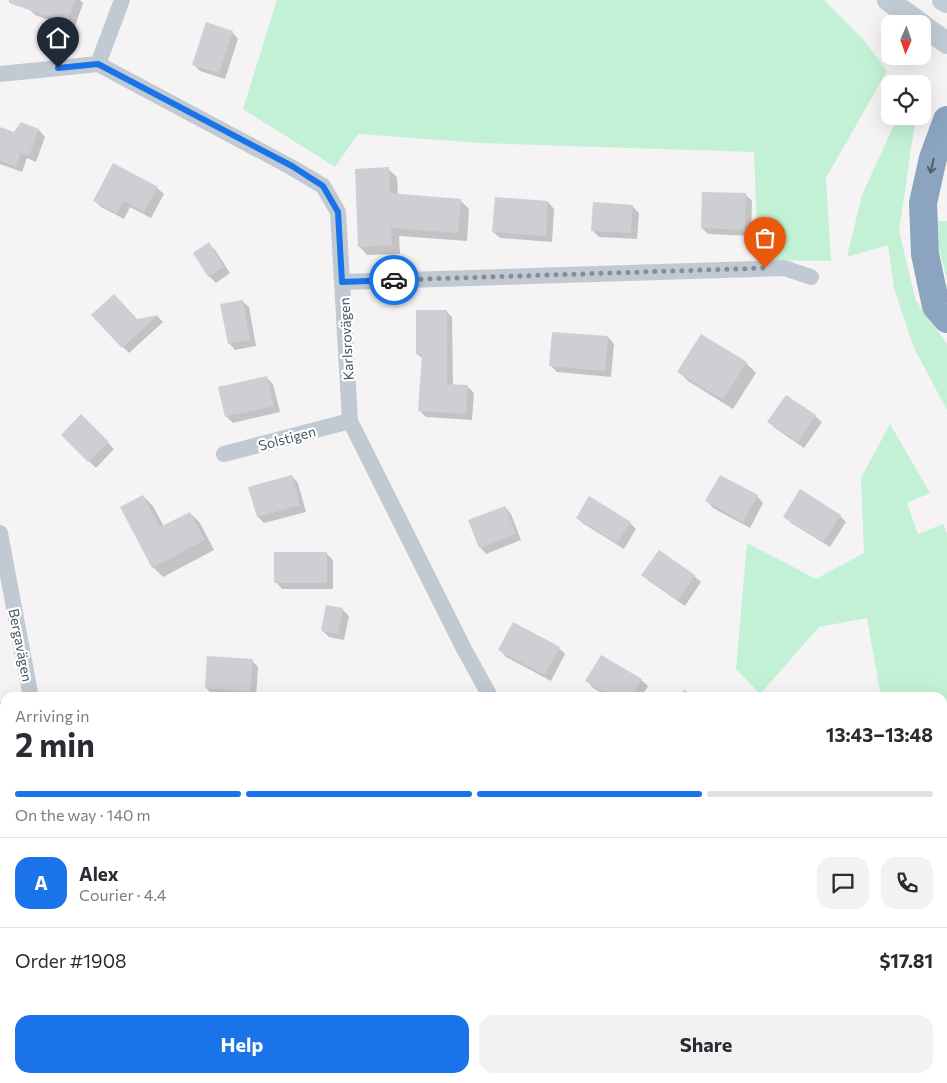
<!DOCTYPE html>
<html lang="en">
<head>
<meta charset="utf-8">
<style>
	body { margin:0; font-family:Commissioner,sans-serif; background:#f2f2f3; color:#2b2b33; height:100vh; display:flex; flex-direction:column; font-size:19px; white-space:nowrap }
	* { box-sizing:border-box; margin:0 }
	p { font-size:16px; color:#7c7c81 }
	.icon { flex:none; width:28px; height:28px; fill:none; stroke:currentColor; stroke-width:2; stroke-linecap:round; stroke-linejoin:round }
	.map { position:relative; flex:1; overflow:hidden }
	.details { position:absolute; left:0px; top:692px; width:948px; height:391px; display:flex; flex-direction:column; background:#fff; border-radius:15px 15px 0 0; box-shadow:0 5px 20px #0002 }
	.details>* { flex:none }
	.needle { width:32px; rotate:182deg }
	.controls { position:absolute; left:881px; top:15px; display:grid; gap:10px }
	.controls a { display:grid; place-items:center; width:50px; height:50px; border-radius:10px; background:#fff; box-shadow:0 5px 20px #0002; font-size:25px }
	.pin { position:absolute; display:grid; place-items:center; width:42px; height:42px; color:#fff; margin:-51px -21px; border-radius:50% 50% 50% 0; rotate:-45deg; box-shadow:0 0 5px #0007 }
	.pin .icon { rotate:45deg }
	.courier { position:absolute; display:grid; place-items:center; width:50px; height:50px; margin:-25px; border:4px solid #1a73e8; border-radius:50%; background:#fff; color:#222; box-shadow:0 1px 6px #0007 }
	.summary em { font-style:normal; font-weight:700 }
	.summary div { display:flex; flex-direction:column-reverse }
	.summary { display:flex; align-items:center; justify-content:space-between; height:85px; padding:0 15px }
	h1 { font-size:32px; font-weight:700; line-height:38px }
	.bar { display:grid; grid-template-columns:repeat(4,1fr); gap:8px 5px; align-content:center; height:60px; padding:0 15px }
	.bar i { height:6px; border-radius:4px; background:#e1e1e2 }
	.bar .current { background:#1a73e8 }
	.bar p { grid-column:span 4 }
	.line { display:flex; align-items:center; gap:12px; padding:0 15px; border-top:1px solid #e1e1e2 }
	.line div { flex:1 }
	.round { display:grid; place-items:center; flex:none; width:52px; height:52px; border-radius:15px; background:#f2f2f3 }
	.cta { display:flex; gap:10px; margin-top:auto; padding:10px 15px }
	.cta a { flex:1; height:58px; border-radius:15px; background:#1a73e8; color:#fff; font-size:20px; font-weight:700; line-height:58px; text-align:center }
	.cta a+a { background:#f2f2f3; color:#2b2b33 }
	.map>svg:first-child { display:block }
	.green { fill:#c3f1d5 }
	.shadow { fill:#0003 }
	.building { fill:#cdcfd5 }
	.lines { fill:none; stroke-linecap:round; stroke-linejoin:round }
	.street { stroke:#c1cad2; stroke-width:16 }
	.secondary { stroke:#c1cbd6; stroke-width:22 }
	.highway { stroke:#8ba5c1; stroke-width:28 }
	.oneway { stroke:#505e6b }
	.done { stroke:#868d94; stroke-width:5; stroke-dasharray:0 9 }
	.route { stroke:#1a73e8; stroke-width:6 }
	.labels { text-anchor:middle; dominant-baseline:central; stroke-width:4.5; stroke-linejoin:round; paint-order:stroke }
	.street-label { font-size:14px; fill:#4a5661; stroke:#fff }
</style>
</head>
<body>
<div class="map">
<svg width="947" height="1083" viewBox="0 0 947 1083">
	<rect width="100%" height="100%" fill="#f5f3f3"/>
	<g class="green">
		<path d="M277,0H824L863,39L887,71L826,178L831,261L758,260L754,152L481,143L358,134L335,167L243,109Z"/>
		<path d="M902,116H916L899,231L916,301L947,344V410L914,348L894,288L888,245L847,257L862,195L893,127Z"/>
		<path d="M938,221H947V280L939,248Z"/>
		<path d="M890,424L930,493L907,503L918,534L943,524L947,533V780L943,772L942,698L881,697L867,618L819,627L760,694L736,669L747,543L816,579L864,553L861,478Z"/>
	</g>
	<g class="shadow">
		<path d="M32,0H80L83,3L74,29L35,15L29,9Z"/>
		<path d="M232,32L238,39L225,79L200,71L193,64Z"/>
		<path d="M21,124L39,130L45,137L36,162L27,158L22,172L0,164V128L14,134Z"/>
		<path d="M388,169L397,177L398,195L460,200L469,209L467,241L399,236L400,254L367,255L359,246Z"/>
		<path d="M157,188L164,194L151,218L130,207L124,219L101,207L95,201Z"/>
		<path d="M746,195L752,201L751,236L708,234L702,228Z"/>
		<path d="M548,202L554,209L552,242L500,238L493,232Z"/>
		<path d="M632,206L639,213L637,239L599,237L592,230Z"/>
		<path d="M209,244L215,250L230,273L216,283L209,276L194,253Z"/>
		<path d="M242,301L249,307L256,346L235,350L229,343Z"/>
		<path d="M446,311L452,317L453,386H467L474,393L472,420L426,417L420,411L423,359L417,354Z"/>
		<path d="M157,316L163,322L129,353L123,347L137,320Z"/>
		<path d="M608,337L614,344L611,377L557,372L551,366Z"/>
		<path d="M746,363L756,373L733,409L688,381L679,372Z"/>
		<path d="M267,378L273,384L280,412L233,423L226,416Z"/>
		<path d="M81,416L114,449L96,468L63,435Z"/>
		<path d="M815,416L822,422L804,448L775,428L769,422Z"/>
		<path d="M292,476L298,483L306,512L264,523L258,517L250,488Z"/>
		<path d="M143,496L153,506L164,527L190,513L200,523L214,550L163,577L153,567Z"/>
		<path d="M757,496L763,503L750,528L713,508L707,501Z"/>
		<path d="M505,507L511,514L521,540L486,554L480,547Z"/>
		<path d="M785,516H840L846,522L830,547L791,523Z"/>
		<path d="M577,518L630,523L636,529L624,549L584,524Z"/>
		<path d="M659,552L694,576L701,582L685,606L649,581L643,575Z"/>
		<path d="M327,554L333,560V589H282L276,582Z"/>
		<path d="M342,609L349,616L344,640L329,637L322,630Z"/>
		<path d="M559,648L565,654L551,681L506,657L500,650Z"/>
		<path d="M252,661L258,667L256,698L212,694L206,688Z"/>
		<path d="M641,680L648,686L641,698H611L593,688L587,681Z"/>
		<path d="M684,690L698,698H680Z"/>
		<rect x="0" y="801" width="5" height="37"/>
		<path d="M942,842L947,844V879L942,877Z"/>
		<path d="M5,915V964L0,965V917Z"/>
		<path d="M942,1027L947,1029V1061L945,1065L942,1064Z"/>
		<path d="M36,1079H74L75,1082L38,1083Z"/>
		<path d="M245,1079H274L276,1083H235Z"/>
		<path d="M328,1079H351L354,1083H323Z"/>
		<path d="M568,1079H641L645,1083H566Z"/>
		<path d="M670,1079H735L743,1083H669Z"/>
		<path d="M783,1079H801L810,1083H781Z"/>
	</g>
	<g class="building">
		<path d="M9,0H75L67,23L9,3Z"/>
		<path d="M206,22L233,31L219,73L192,65Z"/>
		<path d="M21,122L39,129L29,156L21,153L16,167L0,161V127L14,132Z"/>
		<path d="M113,163L158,187L144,212L123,201L117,214L93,201Z"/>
		<path d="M389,167L390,193L461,199L458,233L391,228L392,245L358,247L355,169Z"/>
		<path d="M702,192L746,193L745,230L701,228Z"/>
		<path d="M495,197L548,201L546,236L492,232Z"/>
		<path d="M593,202L633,205L631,233L591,231Z"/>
		<path d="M209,242L224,267L208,277L193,253Z"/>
		<path d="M114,294L137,319L158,315L122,348L91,315Z"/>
		<path d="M243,300L250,340L228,344L220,304Z"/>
		<path d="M416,310H447V384L468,385L466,414L418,411L422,354H416Z"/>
		<path d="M552,332L608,336L605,371L549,366Z"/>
		<path d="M701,334L747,362L723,400L677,372Z"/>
		<path d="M267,376L274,406L225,417L218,387Z"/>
		<path d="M786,395L816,415L798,442L767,422Z"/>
		<path d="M81,414L109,442L88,462L61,435Z"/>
		<path d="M292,475L300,505L257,517L248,487Z"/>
		<path d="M720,475L758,495L743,522L705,501Z"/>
		<path d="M800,489L841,515L823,542L783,517Z"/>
		<path d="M143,495L160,527L190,512L205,540L152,568L120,507Z"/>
		<path d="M589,496L631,522L617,543L576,518Z"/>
		<path d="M505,506L516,534L479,548L468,520Z"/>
		<path d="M659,550L695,575L678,600L641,575Z"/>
		<rect x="274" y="552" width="53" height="31"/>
		<path d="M326,605L343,608L338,634L321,631Z"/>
		<path d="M513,622L560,647L544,675L498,650Z"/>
		<path d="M601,655L642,679L631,698H614L585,681Z"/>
		<path d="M207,656L253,659L250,692L205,688Z"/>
	</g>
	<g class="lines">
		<g class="street">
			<path d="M98,64L122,0"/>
			<path d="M0,74L98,64L291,167L323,186L338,212L350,421L464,649L491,698"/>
			<path d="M342,282L784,268L811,277"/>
			<path d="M224,454L350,421"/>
			<path d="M0,533L31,698"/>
			<path d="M0,710H5"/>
			<path d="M942,946L947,948"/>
			<path d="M0,1007L5,1006"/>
			<path d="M154,1079L156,1083"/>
			<path d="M432,1079L440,1083"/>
		</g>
		<g class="secondary">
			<path d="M888,0L921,24"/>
			<path d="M943,0L947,2"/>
			<path d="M922,25L947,43"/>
		</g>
		<path class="highway" d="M947,120L933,158L923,203L925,254L936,306L947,319"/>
	</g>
	<defs><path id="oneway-shaft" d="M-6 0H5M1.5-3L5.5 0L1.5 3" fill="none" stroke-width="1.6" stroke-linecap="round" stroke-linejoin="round" transform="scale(1.25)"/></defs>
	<use class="oneway" href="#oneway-shaft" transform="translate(932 166) rotate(103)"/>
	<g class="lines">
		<path class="done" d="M394,280L765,268"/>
		<path class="route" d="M58,68L98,64L292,166L323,186L338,212L342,282L394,280"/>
	</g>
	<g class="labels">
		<g class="street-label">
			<text transform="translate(346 339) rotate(-93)">Karlsrovägen</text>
			<text transform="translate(287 438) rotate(-15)">Solstigen</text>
			<text transform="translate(21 645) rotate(79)">Bergavägen</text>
		</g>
	</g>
</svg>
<div class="controls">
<a><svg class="needle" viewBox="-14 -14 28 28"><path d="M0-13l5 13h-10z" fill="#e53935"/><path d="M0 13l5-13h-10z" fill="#7c7c81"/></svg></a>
<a><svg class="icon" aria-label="locate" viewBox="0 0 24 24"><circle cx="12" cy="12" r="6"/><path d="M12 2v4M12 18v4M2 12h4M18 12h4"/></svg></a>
</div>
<div class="pin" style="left:765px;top:268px;background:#ea580c"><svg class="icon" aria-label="bag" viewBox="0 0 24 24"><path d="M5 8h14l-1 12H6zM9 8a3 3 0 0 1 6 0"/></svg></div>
<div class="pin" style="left:58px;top:68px;background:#1f2937"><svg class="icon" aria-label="home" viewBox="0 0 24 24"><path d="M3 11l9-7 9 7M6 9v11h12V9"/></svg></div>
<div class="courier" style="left:394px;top:280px"><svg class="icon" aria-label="car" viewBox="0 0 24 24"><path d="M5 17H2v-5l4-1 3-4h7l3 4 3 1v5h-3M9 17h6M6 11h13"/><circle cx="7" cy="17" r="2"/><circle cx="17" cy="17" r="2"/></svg></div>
<section class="details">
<div class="summary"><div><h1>2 min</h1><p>Arriving in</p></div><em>13:43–13:48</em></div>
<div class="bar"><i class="current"></i><i class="current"></i><i class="current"></i><i></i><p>On the way · 140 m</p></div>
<div class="line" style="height:90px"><b class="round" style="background:#1a73e8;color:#fff">A</b><div><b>Alex</b><p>Courier · 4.4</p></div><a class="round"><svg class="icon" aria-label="chat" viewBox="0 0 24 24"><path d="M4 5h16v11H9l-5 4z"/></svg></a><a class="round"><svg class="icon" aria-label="phone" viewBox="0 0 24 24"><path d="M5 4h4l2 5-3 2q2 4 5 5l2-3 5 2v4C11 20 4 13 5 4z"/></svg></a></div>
<div class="line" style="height:65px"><div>Order #1908</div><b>$17.81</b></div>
<div class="cta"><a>Help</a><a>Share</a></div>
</section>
</div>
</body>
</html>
